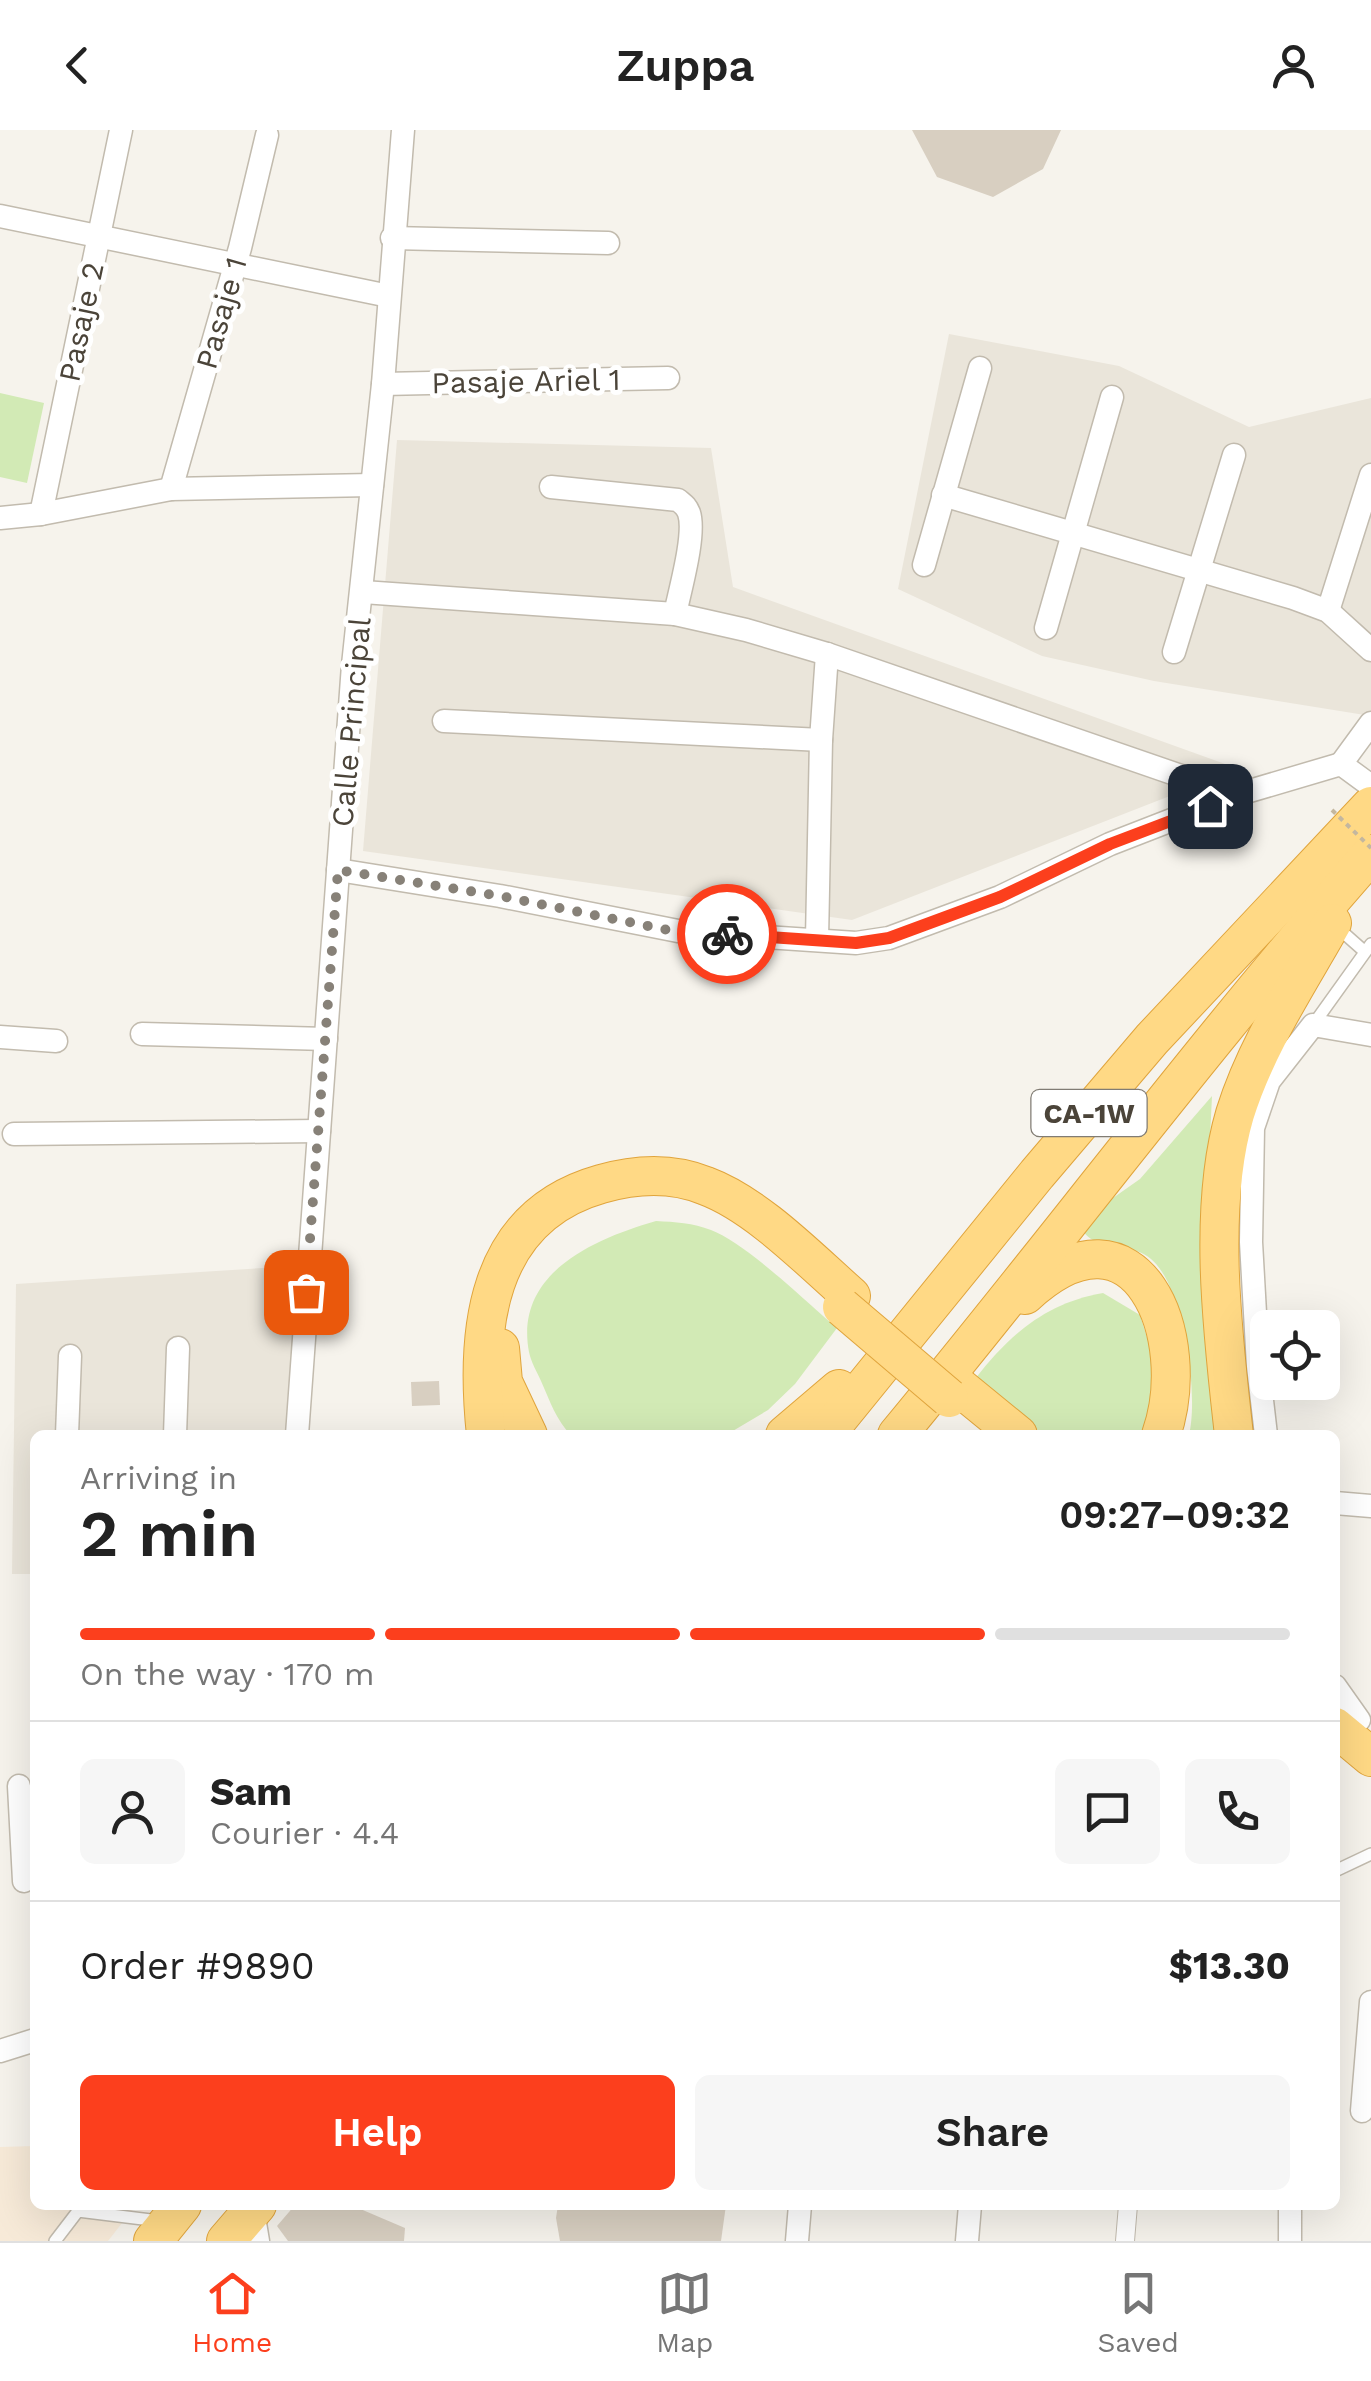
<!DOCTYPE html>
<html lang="en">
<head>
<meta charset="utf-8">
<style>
	body { margin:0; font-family:"Work Sans",sans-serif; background:#f6f6f6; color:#222; height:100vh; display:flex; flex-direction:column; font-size:38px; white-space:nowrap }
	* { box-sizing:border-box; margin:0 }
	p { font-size:32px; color:#767676 }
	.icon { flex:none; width:55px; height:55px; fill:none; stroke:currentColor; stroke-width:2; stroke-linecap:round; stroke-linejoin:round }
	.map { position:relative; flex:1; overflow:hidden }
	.side { position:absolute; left:30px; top:1300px; width:1310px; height:780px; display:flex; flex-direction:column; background:#fff; border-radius:15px; box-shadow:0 10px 40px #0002 }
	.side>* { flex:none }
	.tools { position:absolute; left:1250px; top:1180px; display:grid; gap:20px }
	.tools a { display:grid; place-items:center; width:90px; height:90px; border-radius:15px; background:#fff; box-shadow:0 10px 40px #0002; font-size:50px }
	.pin { position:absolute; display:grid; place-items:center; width:85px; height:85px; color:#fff; margin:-42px; border-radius:20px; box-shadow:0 5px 15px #0006 }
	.courier { position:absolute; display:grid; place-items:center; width:100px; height:100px; margin:-50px; border:8px solid #fc3f1d; border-radius:50%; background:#fff; color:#222; box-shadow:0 2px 12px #0007 }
	.summary em { font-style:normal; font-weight:600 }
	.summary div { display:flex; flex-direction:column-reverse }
	.summary { display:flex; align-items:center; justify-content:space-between; height:170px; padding:0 50px }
	h1 { font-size:65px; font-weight:600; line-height:75px }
	.bar { display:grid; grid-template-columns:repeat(4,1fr); gap:15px 10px; align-content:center; height:120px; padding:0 50px }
	.bar i { height:12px; border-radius:8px; background:#e0e0e0 }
	.bar .active { background:#fc3f1d }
	.bar p { grid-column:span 4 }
	.line { display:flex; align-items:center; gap:25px; padding:0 50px; border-top:2px solid #e0e0e0 }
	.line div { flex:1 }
	.round { display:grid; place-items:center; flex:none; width:105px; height:105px; border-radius:15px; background:#f6f6f6 }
	.action { display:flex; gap:20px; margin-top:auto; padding:20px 50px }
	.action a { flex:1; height:115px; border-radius:15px; background:#fc3f1d; color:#fff; font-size:40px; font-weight:600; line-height:115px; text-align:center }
	.action a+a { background:#f6f6f6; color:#222 }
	header { display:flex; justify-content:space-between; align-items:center; height:130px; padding:0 50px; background:#fff; font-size:45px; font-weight:600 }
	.menu { display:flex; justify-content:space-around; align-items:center; height:140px; border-top:2px solid #e0e0e0; background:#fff; font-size:28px; color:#767676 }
	.menu a { display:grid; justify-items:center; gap:5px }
	.menu .active { color:#fc3f1d }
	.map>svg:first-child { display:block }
	.residential { fill:#eae5da }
	.commercial { fill:#f7ead8 }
	.green { fill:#d2eab5 }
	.building { fill:#d8cfc1 }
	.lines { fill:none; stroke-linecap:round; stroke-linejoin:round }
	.service-casing { stroke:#c2bbae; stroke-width:14 }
	.pedestrian-casing { stroke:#c2bbae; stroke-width:20 }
	.minor-casing { stroke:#c2bbae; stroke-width:25 }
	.trunk-casing { stroke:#e0a43c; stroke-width:40 }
	.service { stroke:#fff; stroke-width:11 }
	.pedestrian { stroke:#fff; stroke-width:18 }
	.minor { stroke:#fff; stroke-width:22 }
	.trunk { stroke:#ffd985; stroke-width:38 }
	.trunk-bridge-casing { stroke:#e0a43c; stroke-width:40; stroke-linecap:butt }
	.path-bridge { stroke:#c4b79f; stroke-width:4; stroke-dasharray:5 5; stroke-linecap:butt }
	.trunk-bridge { stroke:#ffd985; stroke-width:38 }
	.done { stroke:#878178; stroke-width:10; stroke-dasharray:0 18 }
	.route { stroke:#fc3f1d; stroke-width:12 }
	.labels { text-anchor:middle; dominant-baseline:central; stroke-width:10; stroke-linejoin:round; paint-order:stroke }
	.shield { fill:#fff; stroke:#817c74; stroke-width:2.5 }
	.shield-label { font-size:28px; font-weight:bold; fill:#4b4439 }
	.street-label { font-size:30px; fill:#4b4439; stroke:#fff }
</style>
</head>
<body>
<header><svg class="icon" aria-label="back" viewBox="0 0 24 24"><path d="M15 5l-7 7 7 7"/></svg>Zuppa<svg class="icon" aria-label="person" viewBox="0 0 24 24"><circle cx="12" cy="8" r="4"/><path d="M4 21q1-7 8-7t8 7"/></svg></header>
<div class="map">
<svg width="1371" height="2111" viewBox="0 0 1371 2111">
	<rect width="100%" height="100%" fill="#f6f3ec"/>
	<g class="residential">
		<path d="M949,204L1119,236L1249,297L1371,268V586L1154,551L1042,526L898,459Z"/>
		<path d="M397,310L711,318L733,457L1239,639L852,790L363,721Z"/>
		<path d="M308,1135L294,1305H35V1444H12L16,1154Z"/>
	</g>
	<path class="commercial" d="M35,2016V2075H136L108,2111H0V2017Z"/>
	<g class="green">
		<path d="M0,263L44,273L27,353L0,347Z"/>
		<path d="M1212,966L1202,1177L1217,1305H1189C1199,1265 1184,1156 1151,1129C1135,1115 1110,1118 1093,1110C1087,1107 1081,1099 1076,1094L1140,1049Z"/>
		<path d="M656,1091C675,1092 693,1093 711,1100C746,1113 806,1172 837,1198L795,1254L768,1280L726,1305H571C556,1290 550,1271 541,1251C537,1242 531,1232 529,1222C514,1143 594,1109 656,1091Z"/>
		<path d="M1103,1163L1140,1185L1161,1252L1145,1305H1044L975,1249C1010,1204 1046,1173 1103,1163Z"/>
	</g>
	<g class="building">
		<path d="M912,0H1061L1043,39L993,67L937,47Z"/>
		<path d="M439,1251L440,1275L412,1276L411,1252Z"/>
		<path d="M295,2075H351L405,2098L404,2111H288L277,2096Z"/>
		<path d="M558,2075H726L721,2111H560L556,2088Z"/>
	</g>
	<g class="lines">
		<g class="service-casing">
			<g id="service">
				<path d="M1338,798L1364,821"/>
				<path d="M1313,895L1371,814"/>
				<path d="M1335,1741L1371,1724"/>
				<path d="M55,2111L78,2081L159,2091"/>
			</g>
		</g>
		<g class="pedestrian-casing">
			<path id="pedestrian" d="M1125,2111L1128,2075"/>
		</g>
		<g class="minor-casing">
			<g id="minor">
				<path d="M0,86L389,166"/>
				<path d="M392,108L608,113"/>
				<path d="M383,254L668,248"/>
				<path d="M551,357L678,370C684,375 686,376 689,383C696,404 680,460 675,484"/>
				<path d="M171,359L240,118L267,5"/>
				<path d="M943,365L1293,468L1328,481L1371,520"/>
				<path d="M41,384L121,0"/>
				<path d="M0,388L41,384L171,359L372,355"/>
				<path d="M924,435L980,238"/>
				<path d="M363,462L675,484L746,500L827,524L1236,665"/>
				<path d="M1328,481L1371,345"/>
				<path d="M1046,498L1112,267"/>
				<path d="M1174,522L1234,325"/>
				<path d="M444,591L821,610"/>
				<path d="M1341,634L1371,593"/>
				<path d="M338,740L500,766L678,801L856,813L889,808L1000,767L1110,714L1236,665L1341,634L1371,656"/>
				<path d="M817,809L821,610L827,524"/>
				<path d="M142,904L326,909"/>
				<path d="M0,907L56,911"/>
				<path d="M14,1004L319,1001"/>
				<path d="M67,1305L70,1226"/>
				<path d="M175,1305L178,1218"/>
				<path d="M297,1305L353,535L383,254L403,0"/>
				<path d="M1266,1305L1258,1236L1251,1112L1253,998L1269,951L1313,895L1371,905"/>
				<path d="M1335,1373L1371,1376"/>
				<path d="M1335,1556L1359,1590"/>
				<path d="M19,1656L24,1751"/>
				<path d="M0,1921L35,1910"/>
				<path d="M1362,1981L1371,1872"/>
				<path d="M253,2081L258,2111"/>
				<path d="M797,2111L800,2075"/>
				<path d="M967,2111L970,2075"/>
				<path d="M1290,2111V2075"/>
			</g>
		</g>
		<g class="trunk-casing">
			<g id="trunk">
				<path d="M1025,1165C1138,1061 1195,1208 1161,1305"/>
				<path d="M500,1218L503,1252L528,1305"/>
				<path d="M958,1256L1018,1305"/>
				<path d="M486,1305C475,1203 484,1087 601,1054C636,1044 672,1042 706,1056C757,1075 810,1130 851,1166"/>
				<path d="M785,1305L839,1259"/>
				<path d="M825,1305L1037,1044L1152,909L1371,676"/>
				<path d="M897,1305C1057,1112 1205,912 1371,724"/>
				<path d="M1234,1305C1223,1207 1207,1079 1235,984C1256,916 1297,855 1332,793"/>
				<path d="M1335,1597L1371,1627"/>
				<path d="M153,2111L182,2075"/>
				<path d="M226,2111L257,2075"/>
			</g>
		</g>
		<use href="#service" class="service"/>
		<use href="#pedestrian" class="pedestrian"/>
		<use href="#minor" class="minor"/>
		<use href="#trunk" class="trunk"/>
		<g class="trunk-bridge-casing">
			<path id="trunk-bridge" d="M842,1177L949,1268"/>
		</g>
		<path class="path-bridge" d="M1332,680L1371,718"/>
		<use href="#trunk-bridge" class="trunk-bridge"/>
	</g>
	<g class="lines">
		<path class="done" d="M306,1162L338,740L500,766L678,802L727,804"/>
		<path class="route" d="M727,804L856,813L889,808L1000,767L1110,714L1210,676"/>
	</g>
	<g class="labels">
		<rect class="shield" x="1031.5" y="960" width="115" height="46" rx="8"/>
		<g class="shield-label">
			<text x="1089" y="983">CA-1W</text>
		</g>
		<g class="street-label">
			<text transform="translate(221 183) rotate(-74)">Pasaje 1</text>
			<text transform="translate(81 192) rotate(-78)">Pasaje 2</text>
			<text transform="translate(526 251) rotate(-1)">Pasaje Ariel 1</text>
			<text transform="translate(351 592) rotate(-85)">Calle Principal</text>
		</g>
	</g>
</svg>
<div class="tools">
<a><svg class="icon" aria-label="locate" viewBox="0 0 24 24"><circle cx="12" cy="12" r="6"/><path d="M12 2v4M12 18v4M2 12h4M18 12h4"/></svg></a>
</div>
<div class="pin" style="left:306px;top:1162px;background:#ea580c"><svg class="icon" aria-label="bag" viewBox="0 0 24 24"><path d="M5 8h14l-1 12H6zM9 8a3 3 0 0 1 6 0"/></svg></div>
<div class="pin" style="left:1210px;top:676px;background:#1f2937"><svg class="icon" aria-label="home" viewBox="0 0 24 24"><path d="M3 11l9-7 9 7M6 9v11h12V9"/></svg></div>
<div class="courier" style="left:727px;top:804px"><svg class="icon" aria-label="bike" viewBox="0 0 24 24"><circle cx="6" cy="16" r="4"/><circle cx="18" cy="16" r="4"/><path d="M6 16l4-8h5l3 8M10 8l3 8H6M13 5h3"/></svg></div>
<section class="side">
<div class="summary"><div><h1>2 min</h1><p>Arriving in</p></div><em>09:27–09:32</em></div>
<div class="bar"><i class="active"></i><i class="active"></i><i class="active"></i><i></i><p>On the way · 170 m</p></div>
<div class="line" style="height:180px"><a class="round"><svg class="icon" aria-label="person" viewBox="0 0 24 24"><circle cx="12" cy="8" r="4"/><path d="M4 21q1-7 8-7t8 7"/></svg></a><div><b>Sam</b><p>Courier · 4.4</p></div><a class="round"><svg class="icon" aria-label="chat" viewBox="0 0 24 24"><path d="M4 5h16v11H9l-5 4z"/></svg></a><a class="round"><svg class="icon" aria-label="phone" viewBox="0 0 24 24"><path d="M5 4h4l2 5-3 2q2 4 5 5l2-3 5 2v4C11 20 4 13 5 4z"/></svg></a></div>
<div class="line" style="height:130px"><div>Order #9890</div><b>$13.30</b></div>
<div class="action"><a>Help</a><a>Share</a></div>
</section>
</div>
<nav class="menu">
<a class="active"><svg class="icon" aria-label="home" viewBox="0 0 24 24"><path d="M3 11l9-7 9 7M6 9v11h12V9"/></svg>Home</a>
<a><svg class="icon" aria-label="map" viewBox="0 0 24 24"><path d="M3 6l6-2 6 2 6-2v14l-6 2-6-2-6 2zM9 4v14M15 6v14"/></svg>Map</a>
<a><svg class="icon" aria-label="saved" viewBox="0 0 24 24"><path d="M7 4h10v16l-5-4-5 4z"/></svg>Saved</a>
</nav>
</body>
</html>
